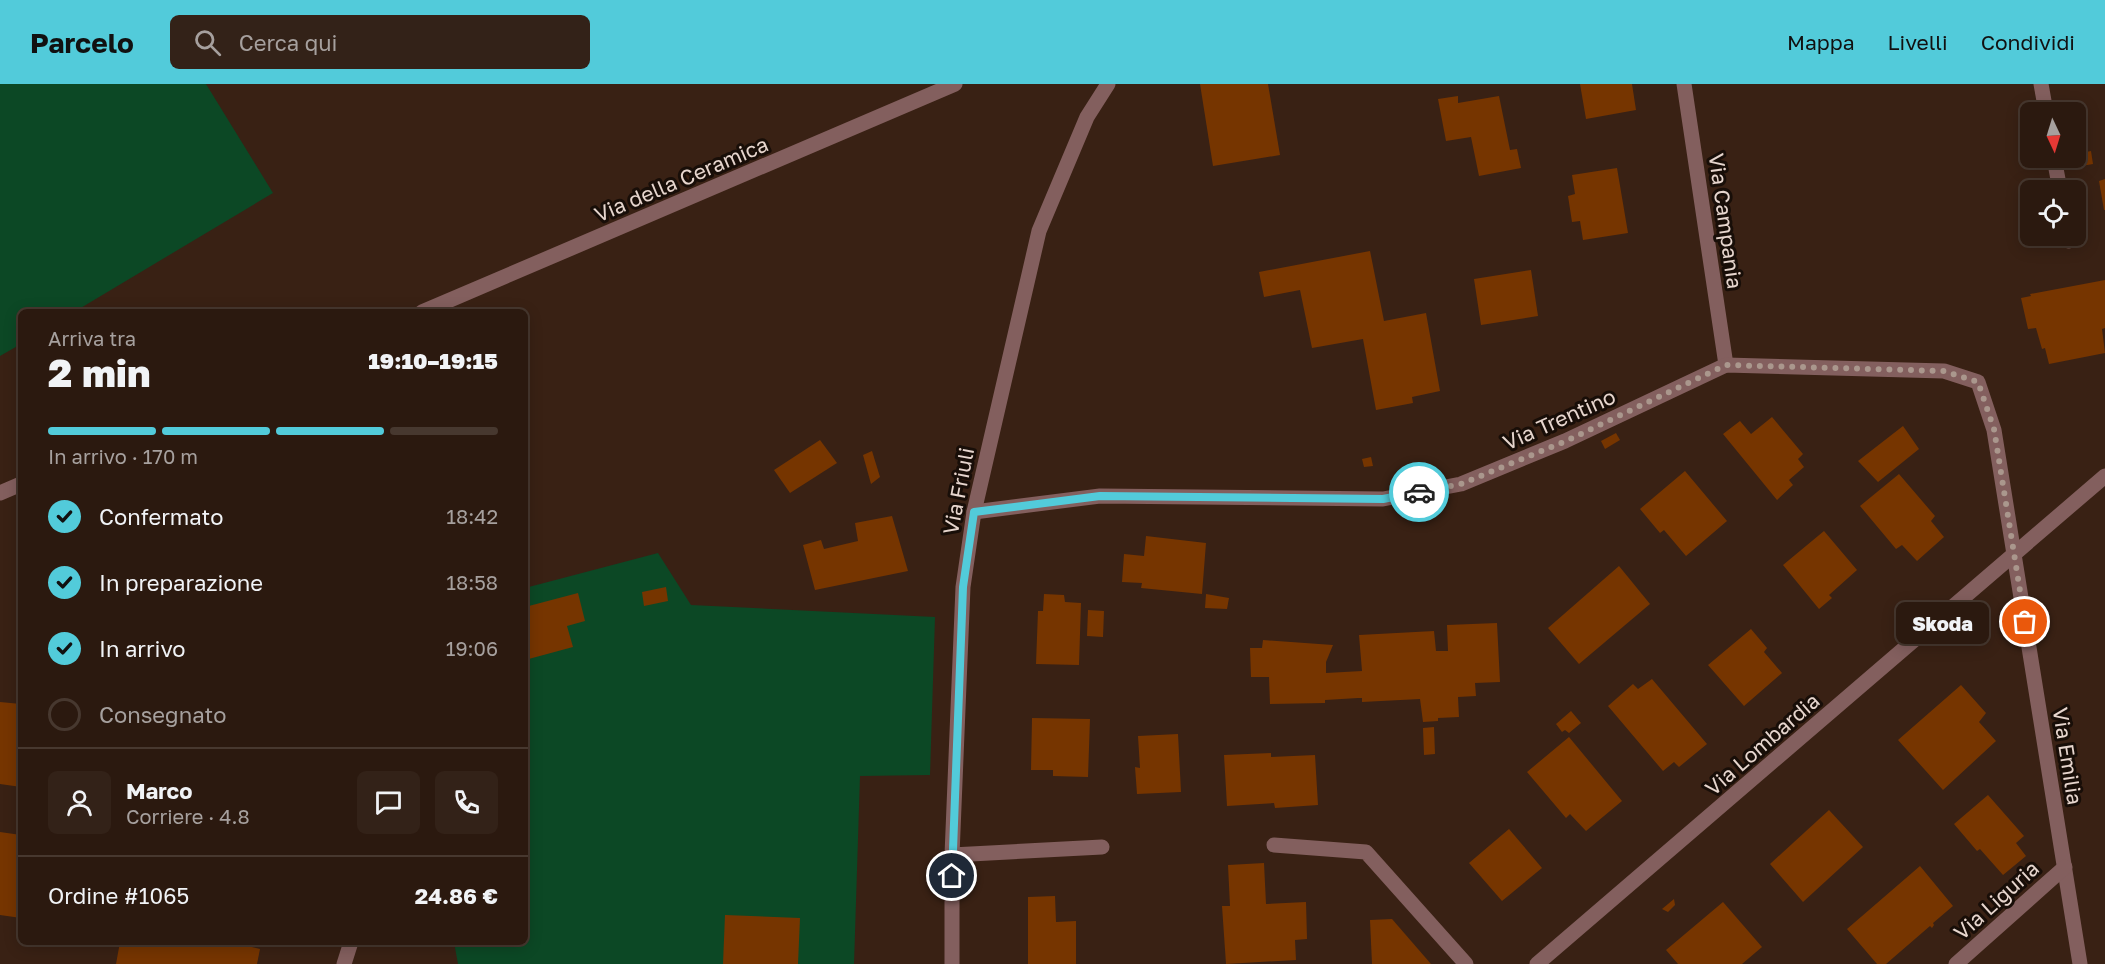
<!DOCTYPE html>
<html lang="it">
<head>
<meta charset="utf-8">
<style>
	body { margin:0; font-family:"Golos Text",sans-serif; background:#332218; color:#f1f3f6; height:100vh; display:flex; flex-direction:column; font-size:22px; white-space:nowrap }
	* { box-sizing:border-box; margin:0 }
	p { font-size:20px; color:#a6a09e }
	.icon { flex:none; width:33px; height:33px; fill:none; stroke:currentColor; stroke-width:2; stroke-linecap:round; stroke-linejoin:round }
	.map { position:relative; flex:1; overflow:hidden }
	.drawer { position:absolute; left:18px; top:225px; width:510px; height:636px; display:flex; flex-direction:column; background:#2b190f; border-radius:9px; box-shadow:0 3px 15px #0003,0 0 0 2px #47382f }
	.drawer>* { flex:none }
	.needle { width:39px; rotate:176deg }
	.buttons { position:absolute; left:2020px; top:18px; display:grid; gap:12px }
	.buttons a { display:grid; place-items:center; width:66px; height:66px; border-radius:9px; background:#2b190f; box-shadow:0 3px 15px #0003,0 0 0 2px #47382f; font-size:30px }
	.pin { position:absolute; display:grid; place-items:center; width:51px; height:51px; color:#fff; margin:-26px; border:3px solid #fff; border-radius:50%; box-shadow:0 2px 6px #0007 }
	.courier { position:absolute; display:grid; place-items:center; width:60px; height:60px; margin:-30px; border:4px solid #52cbda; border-radius:50%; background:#fff; color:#222; box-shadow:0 2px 8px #0007 }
	.bubble { position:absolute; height:42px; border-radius:9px; background:#2b190f; box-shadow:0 3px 15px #0003,0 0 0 2px #47382f; font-size:20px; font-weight:800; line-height:42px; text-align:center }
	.head em { font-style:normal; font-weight:800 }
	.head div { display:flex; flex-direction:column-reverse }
	.head { display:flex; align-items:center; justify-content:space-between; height:102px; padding:0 30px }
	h1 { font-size:39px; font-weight:800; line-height:45px }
	.bar { display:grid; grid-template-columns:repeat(4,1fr); gap:9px 6px; align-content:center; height:72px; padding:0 30px }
	.bar i { height:8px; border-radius:4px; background:#47382f }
	.bar .current { background:#52cbda }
	.bar p { grid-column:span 4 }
	.line { display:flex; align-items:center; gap:15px; padding:0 30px; border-top:2px solid #47382f }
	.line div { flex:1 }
	.round { display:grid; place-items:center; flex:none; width:63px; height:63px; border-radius:9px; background:#332218 }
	ol { padding:0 30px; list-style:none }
	li { display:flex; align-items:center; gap:18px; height:66px }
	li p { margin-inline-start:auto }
	li .icon { padding:6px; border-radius:50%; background:#52cbda; color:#111; stroke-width:4 }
	li:last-child { color:#a6a09e }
	li i { width:33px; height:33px; border:3px solid #47382f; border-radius:50% }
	header { display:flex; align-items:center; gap:36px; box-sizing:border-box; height:84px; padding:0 30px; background:#52cbda; color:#111 }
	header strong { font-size:28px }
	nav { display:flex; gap:33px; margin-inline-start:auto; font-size:21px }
	.search { width:420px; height:54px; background:#332218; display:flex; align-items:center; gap:15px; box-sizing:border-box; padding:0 21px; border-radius:9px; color:#a6a09e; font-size:22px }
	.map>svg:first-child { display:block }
	.green { fill:#0c4825 }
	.building { fill:#763500 }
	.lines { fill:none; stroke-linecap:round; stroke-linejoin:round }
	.minor { stroke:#835f5e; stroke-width:15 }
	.done { stroke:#aa978d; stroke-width:6; stroke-dasharray:0 10.8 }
	.route { stroke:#52cbda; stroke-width:8 }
	.labels { text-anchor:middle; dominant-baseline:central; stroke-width:6; stroke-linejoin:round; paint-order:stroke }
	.street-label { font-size:21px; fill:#e7d6ce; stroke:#180e08 }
</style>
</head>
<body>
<header>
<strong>Parcelo</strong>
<div class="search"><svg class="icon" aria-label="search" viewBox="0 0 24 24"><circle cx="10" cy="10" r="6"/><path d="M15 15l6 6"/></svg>Cerca qui</div>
<nav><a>Mappa</a><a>Livelli</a><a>Condividi</a></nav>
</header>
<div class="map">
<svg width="2105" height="880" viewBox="0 0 2105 880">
	<rect width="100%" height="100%" fill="#392114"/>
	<g class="green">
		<path d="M0,0H206L273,109L74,228H21V260L0,272Z"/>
		<path d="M658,469L691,521L935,533L930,691L860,692L854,880H458L454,858H525V504Z"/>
	</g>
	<g class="building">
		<path d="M1200,0H1268L1280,71L1213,82Z"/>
		<path d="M1580,0H1632L1636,26L1586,35Z"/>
		<path d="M1458,12V19L1499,12L1510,66L1517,65L1521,84L1479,92L1471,53L1446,57L1438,15Z"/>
		<path d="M2091,67L2093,80L2076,83L2074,74H2076V70Z"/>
		<path d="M1617,84L1628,149L1583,156L1580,137L1572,138L1568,112L1575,110L1572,91Z"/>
		<path d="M2105,95V126H2104L2099,97Z"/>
		<path d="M1370,167L1384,237L1426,229L1440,307L1412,313L1413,319L1376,326L1363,255L1312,264L1300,206L1264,213L1259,188Z"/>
		<path d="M1531,186L1538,232L1481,241L1474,195Z"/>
		<path d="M2105,196V244L2102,245L2105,269L2049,280L2045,264L2042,265L2036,244L2028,245L2021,214L2031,212L2030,210Z"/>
		<path d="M1772,333L1803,370L1798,375L1804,383L1789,396L1793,401L1777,416L1723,350L1740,337L1751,350Z"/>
		<path d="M1903,342L1919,365L1878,398L1858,377Z"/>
		<path d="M1616,349L1620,356L1605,365L1601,357Z"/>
		<path d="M820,356L837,379L790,409L774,386Z"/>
		<path d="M872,367L880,393L871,400L863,371Z"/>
		<path d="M1371,373L1373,382L1364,383L1362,375Z"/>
		<path d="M1685,387L1727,437L1686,472L1664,446L1660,449L1640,425Z"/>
		<path d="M1899,390L1935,432L1931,437L1944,453L1917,477L1902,461L1896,465L1860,422Z"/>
		<path d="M1432,419L1433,428L1416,429L1415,420Z"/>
		<path d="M892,432L908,487L815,506L803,461L821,456L824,465L858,457L855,439Z"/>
		<path d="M1824,447L1857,486L1829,511L1832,514L1819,525L1783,481Z"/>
		<path d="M1146,452L1206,459L1202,510L1141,504L1142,499L1122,498L1124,470L1144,472Z"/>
		<path d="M1619,482L1650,520L1579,580L1548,544Z"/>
		<path d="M666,503L668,517L644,522L642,508Z"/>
		<path d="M578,509L585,537L567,542L573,563L525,576V523Z"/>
		<path d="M1044,510L1064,511L1065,518L1081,519L1079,581L1036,580L1038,527H1043Z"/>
		<path d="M1206,510L1229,514L1227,525L1205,524Z"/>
		<path d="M1088,526L1104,527L1103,553L1087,552Z"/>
		<path d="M1497,539L1500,598L1475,599L1476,612L1458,613L1459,633L1438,634V637L1423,638L1420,615L1362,618V614H1358L1325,616V619L1270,620L1269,593H1251L1250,564H1262L1263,556L1333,561L1326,578V589L1362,587L1359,551L1434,547L1436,567H1448L1447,541Z"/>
		<path d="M1751,545L1767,564L1764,568L1782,589L1744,622L1708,581Z"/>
		<path d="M1652,595L1707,660L1679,683L1674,678L1663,687L1608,622L1633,600L1638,605Z"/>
		<path d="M1961,601L1986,629L1979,638L1996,657L1943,706L1898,656Z"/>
		<path d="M0,618L21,620V703L0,700Z"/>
		<path d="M1571,627L1581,639L1569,649L1565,646L1562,648L1556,640Z"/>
		<path d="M1032,634L1090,635L1088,693L1053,692V686H1031Z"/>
		<path d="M1434,643L1435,670L1424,671L1423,644Z"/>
		<path d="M1178,650L1181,708L1137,710L1135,683L1140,684L1138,652Z"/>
		<path d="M1569,653L1622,717L1586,747L1570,730L1566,734L1527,688Z"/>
		<path d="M1271,669V673L1315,671L1318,721L1275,724L1274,719L1227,722L1224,671Z"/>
		<path d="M1988,711L2024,752L2016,759L2026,772L2003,791L1980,765L1977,767L1954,740Z"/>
		<path d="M1829,726L1863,763L1803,818L1770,780Z"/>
		<path d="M1509,745L1542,784L1502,817L1469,779Z"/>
		<path d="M0,748L21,751V834L0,831Z"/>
		<path d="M1264,779L1266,820L1306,818L1307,855L1295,856L1296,876L1226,880L1222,822H1230L1228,781Z"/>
		<path d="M1920,782L1953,822L1933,839L1934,841L1932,844L1930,842L1886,880H1877L1847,845Z"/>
		<path d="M1055,812L1056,838L1076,837V880H1028V813Z"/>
		<path d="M1674,815L1675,821L1668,828L1662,825Z"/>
		<path d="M1723,818L1762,863L1742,880H1678L1666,866Z"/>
		<path d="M725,831L800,834L798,880H723Z"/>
		<path d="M1392,835L1431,880H1372L1370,836Z"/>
		<path d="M120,858H230L260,865L257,880H116Z"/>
	</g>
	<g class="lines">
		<g class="minor">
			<path d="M1684,0L1726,281"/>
			<path d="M2041,0L2046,28"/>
			<path d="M2054,74L2060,106"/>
			<path d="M2068,152L2069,157"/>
			<path d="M422,228L955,0"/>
			<path d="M0,409L21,400"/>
			<path d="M974,428L1100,412L1383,415L1461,400L1565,357L1726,281L1944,287L1978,298L1994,346L2080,880"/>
			<path d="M1274,761L1366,768L1466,880"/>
			<path d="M952,771L1102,763"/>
			<path d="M344,880L351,858"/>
			<path d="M952,880V771L963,503L974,428L1039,147L1087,33L1108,0"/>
			<path d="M1537,880L2105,392"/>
			<path d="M1956,880L2065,783"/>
		</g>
	</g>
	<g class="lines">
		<path class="done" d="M1419,408L1461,400L1566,357L1726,281L1944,287L1978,298L1994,345L2025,538"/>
		<path class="route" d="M952,792L963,503L974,428L1100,412L1383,415L1419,408"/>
	</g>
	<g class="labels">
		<g class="street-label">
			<text transform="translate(681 95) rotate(-23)">Via della Ceramica</text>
			<text transform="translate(1726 137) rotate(82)">Via Campania</text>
			<text transform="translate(1559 335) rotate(-24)">Via Trentino</text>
			<text transform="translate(958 407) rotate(-79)">Via Friuli</text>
			<text transform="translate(1762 660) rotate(-41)">Via Lombardia</text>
			<text transform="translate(2068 672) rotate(81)">Via Emilia</text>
			<text transform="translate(1996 816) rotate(-42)">Via Liguria</text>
		</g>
	</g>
</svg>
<div class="buttons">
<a><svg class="needle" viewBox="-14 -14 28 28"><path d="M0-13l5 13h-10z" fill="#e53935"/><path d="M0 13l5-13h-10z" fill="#a6a09e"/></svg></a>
<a><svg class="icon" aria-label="locate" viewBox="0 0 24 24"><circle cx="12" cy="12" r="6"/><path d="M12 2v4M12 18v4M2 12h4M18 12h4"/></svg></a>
</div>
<div class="pin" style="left:2025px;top:538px;background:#ea580c"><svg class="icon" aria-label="bag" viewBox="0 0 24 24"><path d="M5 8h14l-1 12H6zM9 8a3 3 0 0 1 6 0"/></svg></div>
<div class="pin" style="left:952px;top:792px;background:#1f2937"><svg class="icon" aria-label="home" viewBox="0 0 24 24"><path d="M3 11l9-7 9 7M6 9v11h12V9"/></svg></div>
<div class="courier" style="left:1419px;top:408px"><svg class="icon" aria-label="car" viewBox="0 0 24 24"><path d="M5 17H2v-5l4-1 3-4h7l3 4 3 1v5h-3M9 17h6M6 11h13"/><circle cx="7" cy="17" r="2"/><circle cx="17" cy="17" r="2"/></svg></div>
<div class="bubble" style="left:1896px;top:518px;width:93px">Skoda</div>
<section class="drawer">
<div class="head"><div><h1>2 min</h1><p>Arriva tra</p></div><em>19:10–19:15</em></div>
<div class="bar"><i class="current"></i><i class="current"></i><i class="current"></i><i></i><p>In arrivo · 170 m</p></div>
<ol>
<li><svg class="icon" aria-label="check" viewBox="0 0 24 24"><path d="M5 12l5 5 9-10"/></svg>Confermato<p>18:42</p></li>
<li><svg class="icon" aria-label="check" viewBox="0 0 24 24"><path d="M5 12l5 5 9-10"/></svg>In preparazione<p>18:58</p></li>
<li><svg class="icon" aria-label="check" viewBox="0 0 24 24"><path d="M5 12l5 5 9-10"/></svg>In arrivo<p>19:06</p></li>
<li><i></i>Consegnato</li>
</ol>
<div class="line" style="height:108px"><a class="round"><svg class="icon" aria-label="person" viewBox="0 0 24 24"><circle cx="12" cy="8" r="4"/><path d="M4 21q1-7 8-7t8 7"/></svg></a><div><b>Marco</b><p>Corriere · 4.8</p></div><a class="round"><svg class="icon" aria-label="chat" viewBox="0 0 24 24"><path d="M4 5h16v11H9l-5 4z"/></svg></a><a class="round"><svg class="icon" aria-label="phone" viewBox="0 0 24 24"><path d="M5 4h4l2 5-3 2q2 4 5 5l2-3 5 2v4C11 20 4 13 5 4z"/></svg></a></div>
<div class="line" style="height:78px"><div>Ordine #1065</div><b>24.86 €</b></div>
</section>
</div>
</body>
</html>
